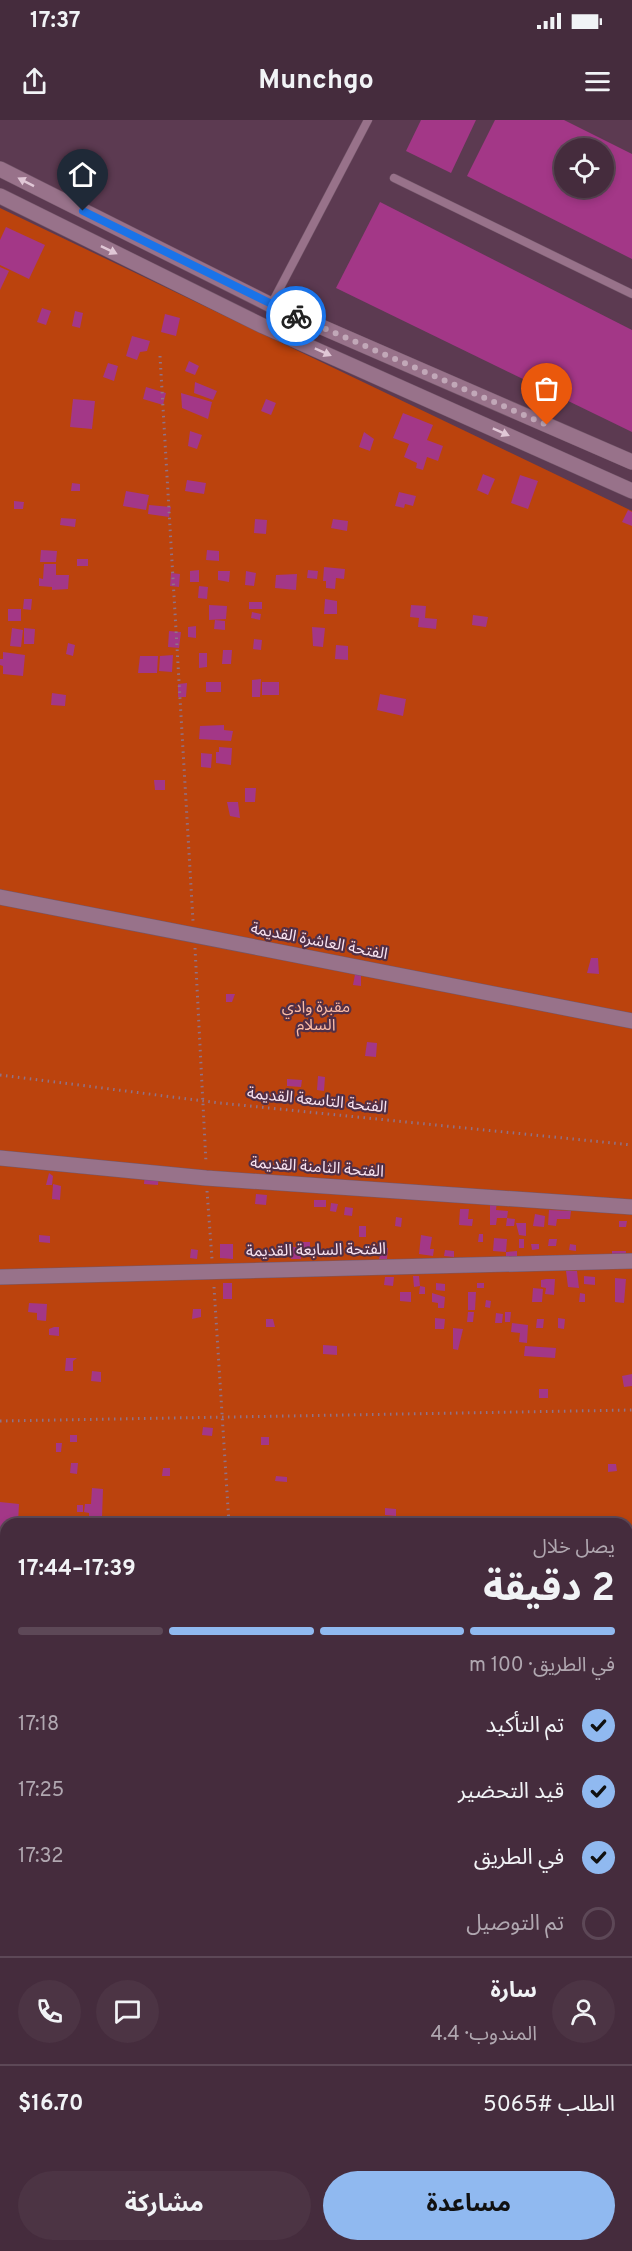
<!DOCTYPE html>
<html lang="ar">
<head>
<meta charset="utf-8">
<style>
	body { margin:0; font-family:Overpass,"Noto Sans Arabic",sans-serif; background:#4c3444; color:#f1f3f6; direction:rtl; height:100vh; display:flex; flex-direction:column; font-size:22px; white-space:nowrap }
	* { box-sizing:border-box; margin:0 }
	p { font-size:20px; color:#b0a7b0 }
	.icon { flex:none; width:33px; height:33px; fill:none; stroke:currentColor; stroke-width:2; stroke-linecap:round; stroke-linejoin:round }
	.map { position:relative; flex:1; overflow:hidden; direction:ltr }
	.sheet { position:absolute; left:0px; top:1398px; width:633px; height:734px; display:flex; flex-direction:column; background:#452c3d; border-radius:18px 18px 0 0; box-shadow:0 3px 9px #0003,0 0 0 2px #5d4857; direction:rtl }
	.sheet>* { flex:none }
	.controls { position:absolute; left:554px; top:18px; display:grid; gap:12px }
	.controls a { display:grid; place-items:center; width:60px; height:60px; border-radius:50%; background:#452c3d; box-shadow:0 3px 9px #0003,0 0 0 2px #5d4857; font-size:30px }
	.pin { position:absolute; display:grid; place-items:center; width:51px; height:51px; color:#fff; margin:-62px -26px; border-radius:50% 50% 50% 0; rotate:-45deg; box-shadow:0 0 6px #0007 }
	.pin .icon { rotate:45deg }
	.courier { position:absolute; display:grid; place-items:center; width:60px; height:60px; margin:-30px; border:4px solid #1a73e8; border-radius:50%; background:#fff; color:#222; box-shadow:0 2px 8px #0007 }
	.summary em { font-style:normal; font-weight:700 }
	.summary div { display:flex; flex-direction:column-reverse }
	.summary { display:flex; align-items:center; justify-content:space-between; height:102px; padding:0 18px }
	h1 { font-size:39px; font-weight:700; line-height:45px }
	.bar { display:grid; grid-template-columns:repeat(4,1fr); gap:9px 6px; align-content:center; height:72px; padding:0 18px }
	.bar i { height:8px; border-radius:4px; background:#5d4857 }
	.bar .active { background:#90b9f0 }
	.bar p { grid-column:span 4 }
	.line { display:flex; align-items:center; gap:15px; padding:0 18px; border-top:2px solid #5d4857 }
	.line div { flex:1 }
	.round { display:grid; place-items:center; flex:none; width:63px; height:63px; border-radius:32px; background:#4c3444 }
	ol { padding:0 18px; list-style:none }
	li { display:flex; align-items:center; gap:18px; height:66px }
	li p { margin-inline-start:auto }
	li .icon { padding:6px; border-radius:50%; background:#90b9f0; color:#111; stroke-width:4 }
	li:last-child { color:#b0a7b0 }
	li i { width:33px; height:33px; border:3px solid #5d4857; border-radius:50% }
	.button { display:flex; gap:12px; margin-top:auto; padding:12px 18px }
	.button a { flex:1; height:69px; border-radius:36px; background:#90b9f0; color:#111; font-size:24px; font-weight:700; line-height:69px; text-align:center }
	.button a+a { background:#4c3444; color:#f1f3f6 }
	.status { display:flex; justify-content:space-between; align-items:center; height:42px; padding:0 30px; background:#452c3d; direction:ltr }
	.status svg { height:16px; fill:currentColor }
	header { display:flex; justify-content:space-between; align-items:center; height:78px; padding:0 18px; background:#452c3d; font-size:27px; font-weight:700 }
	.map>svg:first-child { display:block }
	.green { fill:#bb430d; fill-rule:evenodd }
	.building { fill:#a33787; fill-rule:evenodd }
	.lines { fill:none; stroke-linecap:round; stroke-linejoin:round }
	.lane-casing { stroke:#74576a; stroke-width:9 }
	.street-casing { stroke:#74576a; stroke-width:16 }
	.secondary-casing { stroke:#74576a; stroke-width:16 }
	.path { stroke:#907286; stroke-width:3; stroke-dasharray:1.5 4.5; stroke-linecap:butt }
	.lane { stroke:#98728a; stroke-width:8 }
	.street { stroke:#98728a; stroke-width:15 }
	.secondary { stroke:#98728a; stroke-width:15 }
	.oneway { fill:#e0c7d6 }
	.done { stroke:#c1a8b8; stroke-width:6; stroke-dasharray:0 10.8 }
	.route { stroke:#1a73e8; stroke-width:8 }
	.labels { text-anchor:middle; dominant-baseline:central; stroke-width:4.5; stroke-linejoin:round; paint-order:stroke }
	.street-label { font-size:16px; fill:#f8e3f0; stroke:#512f46 }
	.park-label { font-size:16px; fill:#fbbca6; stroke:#512f46 }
</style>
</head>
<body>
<div class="status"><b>17:37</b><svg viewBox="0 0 49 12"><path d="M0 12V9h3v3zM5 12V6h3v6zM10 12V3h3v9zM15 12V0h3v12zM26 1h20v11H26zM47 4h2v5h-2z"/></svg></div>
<header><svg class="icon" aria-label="menu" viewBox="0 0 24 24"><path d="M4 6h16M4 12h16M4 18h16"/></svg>Munchgo<svg class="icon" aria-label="share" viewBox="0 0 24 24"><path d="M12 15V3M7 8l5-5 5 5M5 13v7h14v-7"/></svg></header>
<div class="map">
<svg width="632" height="2131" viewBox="0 0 632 2131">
	<rect width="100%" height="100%" fill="#5c3a51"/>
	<path class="green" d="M0,88L632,391V2131H0ZM6,1404H627V2126H6Z"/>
	<g class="building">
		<path d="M421,0H476L451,53L406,31Z"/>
		<path d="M495,0H564L632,34V139L467,56ZM564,28H603V68H564Z"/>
		<path d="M380,82L632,210V312L336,168Z"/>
		<path d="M6,107L45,125L29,159L0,145V120Z"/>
		<path d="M0,147L9,151L0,170Z"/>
		<path d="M42,188L51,191L46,205L37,202Z"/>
		<path d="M75,191L83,193L80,208L72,206Z"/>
		<path d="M165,194L180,198L176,216L161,212Z"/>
		<path d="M132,216L150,221L147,231L140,232L137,240L126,236Z"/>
		<path d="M189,241L199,246L195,255L185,251Z"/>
		<path d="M108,243L118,246L114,261L103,257Z"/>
		<path d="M195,262L217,271L213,280L194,273Z"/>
		<path d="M146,267L166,273L163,285L143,279Z"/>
		<path d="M181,273L212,282L208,299L182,288Z"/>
		<path d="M73,279L95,281L92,309L70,307Z"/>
		<path d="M266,279L276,283L271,295L261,291Z"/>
		<path d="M403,293L433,305L427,320L443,326L438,341L427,337L423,350L416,348L417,343L404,337L409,324L393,318Z"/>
		<path d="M190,311L202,315L197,329L188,326Z"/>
		<path d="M364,312L374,319L370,331L359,327Z"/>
		<path d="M483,354L495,359L488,375L477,370Z"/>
		<path d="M520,355L538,361L528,389L511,383Z"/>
		<path d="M187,360L206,363L204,374L185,371Z"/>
		<path d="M72,363L80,364V371H71Z"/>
		<path d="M126,371L149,375L146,390L123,386Z"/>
		<path d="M399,372L416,376L413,386L405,384L404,388L395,386Z"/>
		<path d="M14,381L24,382L23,389H14Z"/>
		<path d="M149,385L171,387L169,397L148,394Z"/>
		<path d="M628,390L632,392V406L622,402Z"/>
		<path d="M61,398L76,399L75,407L60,405Z"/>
		<path d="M255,399L267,400L266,414L254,413Z"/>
		<path d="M333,399L348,401L347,411L331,408Z"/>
		<path d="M41,430L57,431L56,442H40Z"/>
		<path d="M207,430L219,431V441L206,440Z"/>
		<rect x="77" y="439" width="11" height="7"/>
		<path d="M44,444H56V455H69L68,469L52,470V467L39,466V458L43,459Z"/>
		<path d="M324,447L345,449L344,459L336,458L335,469L326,468V461H323Z"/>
		<path d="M199,450V462H190V451Z"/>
		<path d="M308,450L318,451L317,459L307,458Z"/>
		<path d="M218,451H230L229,462L218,460Z"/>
		<path d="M246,451L256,453L254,466L245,465Z"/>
		<path d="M171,453L180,454L179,467L170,466Z"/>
		<path d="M297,454L296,470L275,468L276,455Z"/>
		<path d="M199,466L208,467L207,479L198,478Z"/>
		<path d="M24,479H32L31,490L23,489Z"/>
		<path d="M325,479L337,481V494H324Z"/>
		<rect x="249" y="482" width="13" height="7"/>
		<path d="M209,485L227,486L226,499L209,500Z"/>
		<path d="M411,485L426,486L425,498L437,499L436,509L418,507L419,498L410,497Z"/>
		<rect x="8" y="489" width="13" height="12"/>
		<path d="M252,492L261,494L260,500L251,498Z"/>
		<path d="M473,495L488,497L486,507L472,505Z"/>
		<path d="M215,500L225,501V510L214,509Z"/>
		<path d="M196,506V518L188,517V507Z"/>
		<path d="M312,507L325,508L323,527L313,526Z"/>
		<path d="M12,508L23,510L21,527L10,526Z"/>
		<path d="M24,508L35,509L34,524H24Z"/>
		<path d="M169,511L181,512L179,528L168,527Z"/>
		<path d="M254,519L262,520L261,530L253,529Z"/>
		<path d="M68,523L75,525L73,536L66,534Z"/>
		<path d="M336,525L348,526V540L335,539Z"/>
		<path d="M223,530H232L231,544H222Z"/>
		<path d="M3,532L25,535L23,556L3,554V546L0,545V539H3Z"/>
		<path d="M199,533H207V547L199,548Z"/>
		<path d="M173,535L172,552L159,551L160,536Z"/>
		<path d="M140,536H158L157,553H138Z"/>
		<path d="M261,559L260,577H252V560Z"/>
		<rect x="206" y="562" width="15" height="10"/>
		<rect x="262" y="562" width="17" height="13"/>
		<path d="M187,563L186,577H178V564Z"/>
		<path d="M52,573L66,575L65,586L51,585Z"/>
		<path d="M380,574L406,579L403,596L377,590Z"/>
		<path d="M224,605V610L233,611L231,621L199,619L200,606Z"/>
		<path d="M219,627L232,628L231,645L216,643V632H219Z"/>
		<path d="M201,633L212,634L211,648L201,647Z"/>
		<path d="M154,660H165V670H155Z"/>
		<path d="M245,668H256L255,682H245Z"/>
		<path d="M227,682H238L240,698L230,696Z"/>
		<path d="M591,838H598L599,854L587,853Z"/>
		<path d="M356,849H361V866L353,865Z"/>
		<path d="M226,874H235L232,882H226Z"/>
		<path d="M367,922L377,923L376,937L365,936Z"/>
		<path d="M318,956L325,957L324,971L317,970Z"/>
		<path d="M287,959L302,960L301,967L287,966Z"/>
		<path d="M49,1053L53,1056L52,1065H46Z"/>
		<path d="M145,1053L159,1054L158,1065L144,1064Z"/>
		<path d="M53,1064L61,1066L60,1080L52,1079Z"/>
		<path d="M256,1074L267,1075L266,1085L255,1084Z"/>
		<rect x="314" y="1080" width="12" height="7"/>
		<path d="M490,1080L497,1081L496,1090L508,1091L507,1098H497L496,1105H490Z"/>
		<path d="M331,1083L338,1084L336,1092L330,1091Z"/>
		<path d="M345,1087L353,1088L352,1096L344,1095Z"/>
		<path d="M460,1089H469L468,1099H473L472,1106L459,1105Z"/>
		<path d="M549,1090L571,1091L570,1099H557L556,1106L548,1105Z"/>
		<path d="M535,1094L545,1096L544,1107L533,1106Z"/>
		<path d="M396,1097L402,1098L401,1107L395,1106Z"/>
		<path d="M507,1098L515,1099L514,1106H506Z"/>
		<path d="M619,1101H627L626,1107H619Z"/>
		<path d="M516,1103H526V1116L519,1115Z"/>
		<rect x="359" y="1106" width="7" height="11"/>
		<path d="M479,1114H483V1122H478Z"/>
		<path d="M39,1115L50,1116V1123L39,1122Z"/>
		<path d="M421,1115L432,1117L430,1129H434L433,1136L419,1134Z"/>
		<path d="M494,1118L507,1119L506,1132L493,1131Z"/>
		<rect x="519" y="1119" width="5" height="9"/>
		<path d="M549,1119H557L556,1126H548Z"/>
		<path d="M301,1122H310V1131L301,1130V1139H291V1132H281V1125L301,1128Z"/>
		<path d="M220,1124H233V1139L220,1138Z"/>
		<path d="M531,1124H539V1129L532,1130Z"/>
		<path d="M570,1124L576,1125V1131L569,1130Z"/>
		<path d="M382,1128H388L387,1139H379Z"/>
		<path d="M191,1129L198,1130L197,1139L190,1138Z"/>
		<path d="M445,1130L454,1131V1137L444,1136Z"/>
		<path d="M517,1131V1138L506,1139V1132Z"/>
		<path d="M612,1131H626L625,1141H612Z"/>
		<path d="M566,1151H577L579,1168L568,1167Z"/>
		<path d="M413,1156H419L420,1166L414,1167Z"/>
		<path d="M584,1156L595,1157V1165L584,1164Z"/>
		<path d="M385,1157H394L393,1166L384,1165Z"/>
		<path d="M615,1158L626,1159L624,1183L615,1182Z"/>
		<path d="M546,1159H555L554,1175L545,1174L546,1168L541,1167V1160Z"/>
		<rect x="223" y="1163" width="9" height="16"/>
		<path d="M436,1163L445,1164V1171L436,1170Z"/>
		<rect x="477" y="1163" width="7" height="5"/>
		<path d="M420,1166L425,1167V1174H419Z"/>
		<path d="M533,1168L543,1169L542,1182H532Z"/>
		<path d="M400,1172H411V1182L400,1181Z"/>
		<path d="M468,1172H476L475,1190H468Z"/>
		<path d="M432,1173L445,1177L444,1188H438V1183L432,1182Z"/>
		<path d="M580,1173L585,1174V1182H579Z"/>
		<path d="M486,1180L491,1181L490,1188L485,1187Z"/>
		<path d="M29,1183L47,1184L46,1201L37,1200V1193L28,1192Z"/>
		<path d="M193,1189H201V1197L192,1199Z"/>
		<path d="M468,1192H474L473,1202H467Z"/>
		<path d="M505,1192H511L510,1202H505Z"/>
		<path d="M496,1193L503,1194L502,1203H495Z"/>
		<path d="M435,1198L445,1199L444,1209H435Z"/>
		<path d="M558,1198L565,1199L564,1209L558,1208Z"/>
		<path d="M266,1199H273L275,1207H266Z"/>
		<path d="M537,1199H544L543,1208H536Z"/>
		<path d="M512,1203L528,1205L527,1223L519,1222L520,1213L511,1212Z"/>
		<path d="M54,1207H59V1216L49,1215V1209Z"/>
		<path d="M453,1208L463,1209L458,1230L453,1229Z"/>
		<path d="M323,1225L337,1226V1235L323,1234Z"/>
		<path d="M525,1226L556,1228L555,1238L524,1236Z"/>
		<path d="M66,1238H77L73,1241V1251H65Z"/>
		<path d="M92,1251L101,1252V1262L91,1261Z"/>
		<path d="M632,1254V1266L624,1267L622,1256Z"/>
		<rect x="539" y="1269" width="9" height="9"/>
		<path d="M203,1307L213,1308L212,1316L202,1315Z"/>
		<rect x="70" y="1315" width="7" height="7"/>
		<rect x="261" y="1317" width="8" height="8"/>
		<path d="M56,1323H62L61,1332H56Z"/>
		<path d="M71,1343H78L77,1354L70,1353Z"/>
		<path d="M608,1344H616L617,1351L608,1352Z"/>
		<path d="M163,1348H170V1356H162Z"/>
		<path d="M276,1356L287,1357V1362L275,1361Z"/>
		<path d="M92,1368L103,1369L102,1398L89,1397V1393L84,1392L85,1384H91Z"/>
		<path d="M0,1382L19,1384L18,1404H6V1414L0,1415Z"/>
		<rect x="77" y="1385" width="6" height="7"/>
		<path d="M385,1388L396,1389V1396L385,1395Z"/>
		<rect x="627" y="1486" width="5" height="30"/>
		<path d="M0,1572L6,1573V1587H0Z"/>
		<rect x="627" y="1854" width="5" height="10"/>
	</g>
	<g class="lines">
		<g class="lane-casing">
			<g id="lane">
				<path d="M394,58L632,174"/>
				<path d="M271,185L368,0"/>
				<path d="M0,1912H6"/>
				<path d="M627,1944H632"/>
			</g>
		</g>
		<g class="street-casing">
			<g id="street">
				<path d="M0,777L632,901"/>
				<path d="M0,1038L206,1058L632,1087"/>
				<path d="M0,1157L632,1141"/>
				<path d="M0,1681H6"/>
				<path d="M627,1721H632"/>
				<path d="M0,2027H6"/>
				<path d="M627,2040L632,2041"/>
			</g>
		</g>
		<g class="secondary-casing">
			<g id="secondary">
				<path d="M0,49L271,185L632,342"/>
				<path d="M0,76L263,206L632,371"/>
			</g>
		</g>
		<g class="path">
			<path d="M160,236L193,801"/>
			<path d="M195,828L206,1043"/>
			<path d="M0,955L220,983L632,1025"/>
			<path d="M207,1071L212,1139"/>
			<path d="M214,1167L229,1404"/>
			<path d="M0,1301L632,1290"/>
			<path d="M273,2126V2131"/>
		</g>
		<use href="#lane" class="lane"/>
		<use href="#street" class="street"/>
		<use href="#secondary" class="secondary"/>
	</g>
	<defs><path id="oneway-solid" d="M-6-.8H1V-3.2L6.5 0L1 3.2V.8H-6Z" transform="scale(1.5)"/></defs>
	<g class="oneway">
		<use href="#oneway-solid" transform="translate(26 62) rotate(-153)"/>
		<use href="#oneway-solid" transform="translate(109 130) rotate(26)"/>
		<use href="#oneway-solid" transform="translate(323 232) rotate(24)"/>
		<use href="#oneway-solid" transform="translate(501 312) rotate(24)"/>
	</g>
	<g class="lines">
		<path class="done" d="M296,196L547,305"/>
		<path class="route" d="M83,91L296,196"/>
	</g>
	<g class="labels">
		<g class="street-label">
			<text transform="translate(319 822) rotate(11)">الفتحة العاشرة القديمة</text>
			<text transform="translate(317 981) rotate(6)">الفتحة التاسعة القديمة</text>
			<text transform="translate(317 1048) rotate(4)">الفتحة الثامنة القديمة</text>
			<text transform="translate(316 1131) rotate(-1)">الفتحة السابعة القديمة</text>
		</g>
		<g class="park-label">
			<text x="316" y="888">مقبرة وادي<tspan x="316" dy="18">السلام</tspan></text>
		</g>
	</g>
</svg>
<div class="controls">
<a><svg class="icon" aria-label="locate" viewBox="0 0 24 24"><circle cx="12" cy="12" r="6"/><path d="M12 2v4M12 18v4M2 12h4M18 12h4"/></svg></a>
</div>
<div class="pin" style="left:547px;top:305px;background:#ea580c"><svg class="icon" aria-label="bag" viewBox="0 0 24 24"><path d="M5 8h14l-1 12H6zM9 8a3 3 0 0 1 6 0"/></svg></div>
<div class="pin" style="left:83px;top:91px;background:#1f2937"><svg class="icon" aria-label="home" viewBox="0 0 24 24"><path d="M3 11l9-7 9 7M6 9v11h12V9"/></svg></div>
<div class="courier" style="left:296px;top:196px"><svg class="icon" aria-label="bike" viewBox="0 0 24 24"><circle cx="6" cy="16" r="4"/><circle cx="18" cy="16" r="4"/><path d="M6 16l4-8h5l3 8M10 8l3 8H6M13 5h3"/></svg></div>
<section class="sheet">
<div class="summary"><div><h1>2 دقيقة</h1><p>يصل خلال</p></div><em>17:39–17:44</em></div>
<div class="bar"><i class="active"></i><i class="active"></i><i class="active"></i><i></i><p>في الطريق · 100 m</p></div>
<ol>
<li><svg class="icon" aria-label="check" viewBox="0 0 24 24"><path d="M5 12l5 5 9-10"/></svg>تم التأكيد<p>17:18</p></li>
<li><svg class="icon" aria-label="check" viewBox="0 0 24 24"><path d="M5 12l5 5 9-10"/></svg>قيد التحضير<p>17:25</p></li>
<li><svg class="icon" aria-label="check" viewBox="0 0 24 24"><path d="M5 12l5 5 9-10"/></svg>في الطريق<p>17:32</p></li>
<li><i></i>تم التوصيل</li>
</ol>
<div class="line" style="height:108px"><a class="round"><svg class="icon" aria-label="person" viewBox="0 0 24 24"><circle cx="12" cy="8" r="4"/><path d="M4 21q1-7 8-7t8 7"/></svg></a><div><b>سارة</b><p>المندوب · 4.4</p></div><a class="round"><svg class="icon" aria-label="chat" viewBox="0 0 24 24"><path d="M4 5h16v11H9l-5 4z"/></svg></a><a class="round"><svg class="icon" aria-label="phone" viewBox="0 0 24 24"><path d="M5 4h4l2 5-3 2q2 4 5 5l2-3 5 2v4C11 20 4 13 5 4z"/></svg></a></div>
<div class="line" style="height:78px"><div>الطلب #5065</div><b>$16.70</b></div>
<div class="button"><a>مساعدة</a><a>مشاركة</a></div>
</section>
</div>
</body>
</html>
